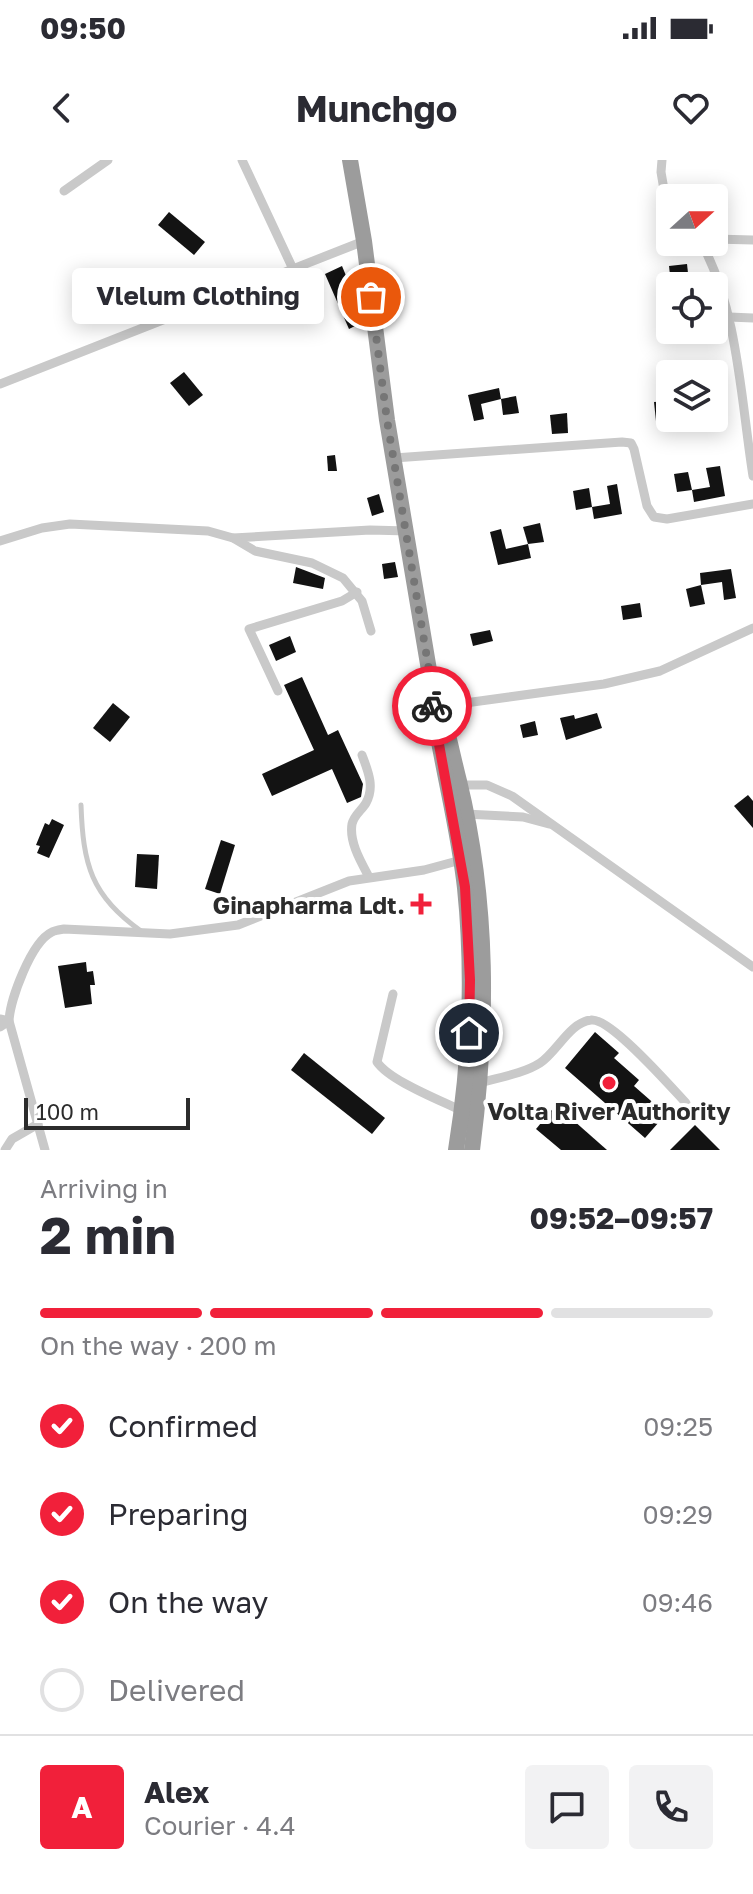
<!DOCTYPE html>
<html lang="en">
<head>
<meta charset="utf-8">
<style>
	body { margin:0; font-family:"Golos Text",sans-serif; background:#f2f2f3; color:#2b2b33; height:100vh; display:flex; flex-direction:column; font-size:30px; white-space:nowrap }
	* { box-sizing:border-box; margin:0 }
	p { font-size:26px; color:#7c7c81 }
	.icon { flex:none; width:44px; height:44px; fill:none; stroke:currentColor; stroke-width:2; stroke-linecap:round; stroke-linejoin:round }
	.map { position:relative; height:990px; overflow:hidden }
	.drawer { display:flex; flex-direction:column; background:#fff; flex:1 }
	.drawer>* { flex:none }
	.needle { width:52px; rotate:69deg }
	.controls { position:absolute; left:656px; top:24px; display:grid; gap:16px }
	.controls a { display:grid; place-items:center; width:72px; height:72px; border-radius:8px; background:#fff; box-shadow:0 4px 20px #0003; font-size:40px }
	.scale { position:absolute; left:24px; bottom:20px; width:166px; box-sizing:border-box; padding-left:8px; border:4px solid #2c2c2c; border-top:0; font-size:22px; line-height:28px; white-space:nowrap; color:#2c2c2c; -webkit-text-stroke:6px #fff; paint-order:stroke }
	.pin { position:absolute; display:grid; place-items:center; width:68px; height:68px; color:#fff; margin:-34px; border:4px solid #fff; border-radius:50%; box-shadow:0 2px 8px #0007 }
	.courier { position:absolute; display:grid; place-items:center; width:80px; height:80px; margin:-40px; border:6px solid #f1203a; border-radius:50%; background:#fff; color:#222; box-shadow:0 2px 10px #0007 }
	.bubble { position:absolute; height:56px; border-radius:8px; background:#fff; box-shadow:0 4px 20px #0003; font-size:26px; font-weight:700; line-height:56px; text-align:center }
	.headline em { font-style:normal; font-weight:700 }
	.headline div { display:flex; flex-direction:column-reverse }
	.headline { display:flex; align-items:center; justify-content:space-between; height:136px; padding:0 40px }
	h1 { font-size:52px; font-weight:700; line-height:60px }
	.bar { display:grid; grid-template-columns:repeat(4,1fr); gap:12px 8px; align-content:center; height:96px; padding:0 40px }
	.bar i { height:10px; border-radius:6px; background:#e1e1e2 }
	.bar .selected { background:#f1203a }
	.bar p { grid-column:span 4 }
	.line { display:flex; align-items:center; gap:20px; padding:0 40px; border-top:2px solid #e1e1e2 }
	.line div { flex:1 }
	.round { display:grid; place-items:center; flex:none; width:84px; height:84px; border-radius:8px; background:#f2f2f3 }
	ol { padding:0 40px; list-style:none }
	li { display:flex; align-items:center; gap:24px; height:88px }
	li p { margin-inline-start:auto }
	li .icon { padding:8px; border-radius:50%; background:#f1203a; color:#fff; stroke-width:4 }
	li:last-child { color:#7c7c81 }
	li i { width:44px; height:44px; border:4px solid #e1e1e2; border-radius:50% }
	.status { display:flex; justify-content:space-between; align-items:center; height:56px; padding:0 40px; background:#fff; direction:ltr }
	.status svg { height:22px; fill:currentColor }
	header { display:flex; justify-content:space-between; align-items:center; height:104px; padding:0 40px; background:#fff; font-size:36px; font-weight:700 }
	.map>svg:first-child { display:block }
	.building { fill:#131313 }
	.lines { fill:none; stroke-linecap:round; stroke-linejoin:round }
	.service { stroke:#c9c9c9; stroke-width:5 }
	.minor { stroke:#c9c9c9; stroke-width:9 }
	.trunk { stroke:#9c9c9c; stroke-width:16 }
	.done { stroke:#767676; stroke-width:8; stroke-dasharray:0 14.4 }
	.route { stroke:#f1203a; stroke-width:10 }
	.poi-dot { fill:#f1203a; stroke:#fff; stroke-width:3 }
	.labels { text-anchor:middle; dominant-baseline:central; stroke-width:8; stroke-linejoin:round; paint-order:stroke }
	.poi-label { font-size:24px; font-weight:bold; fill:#2c2c2c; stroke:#fff; text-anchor:end }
</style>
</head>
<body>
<div class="status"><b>09:50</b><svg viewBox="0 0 49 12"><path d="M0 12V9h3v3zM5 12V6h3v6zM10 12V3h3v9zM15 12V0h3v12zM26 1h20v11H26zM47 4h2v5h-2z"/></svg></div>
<header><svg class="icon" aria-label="back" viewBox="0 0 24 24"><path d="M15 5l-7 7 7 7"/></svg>Munchgo<svg class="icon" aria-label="heart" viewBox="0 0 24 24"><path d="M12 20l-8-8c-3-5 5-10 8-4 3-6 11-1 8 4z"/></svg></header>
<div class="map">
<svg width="753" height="990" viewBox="0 0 753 990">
	<rect width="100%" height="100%" fill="#fff"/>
	<g class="building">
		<path d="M169,52L205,82L194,95L158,65Z"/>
		<path d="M687,104L689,122L671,124L669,106Z"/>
		<path d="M342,106L362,154L363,162L349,169L325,114Z"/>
		<path d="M670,124V156H663L661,125Z"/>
		<path d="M184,212L203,235L189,246L170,223Z"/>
		<path d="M499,228L501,239L481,244L484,259L474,261L468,235Z"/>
		<path d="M516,236L519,253L503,255L501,239Z"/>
		<path d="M670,241V260L656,261L654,242Z"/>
		<path d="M567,253L568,273L552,274L550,255Z"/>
		<path d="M335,295L337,311H328L327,296Z"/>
		<path d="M720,306L725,336L694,342L692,330L710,327L706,308Z"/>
		<path d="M688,312L692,330L677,332L674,314Z"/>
		<path d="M617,324L622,354L594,359L592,347L610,344L607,326Z"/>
		<path d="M589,328L592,347L576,350L573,331Z"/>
		<path d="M379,334L384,352L372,356L367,338Z"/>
		<path d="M540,363L544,382L528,384L523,367Z"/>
		<path d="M501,369L506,389L528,384L531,398L498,405L490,372Z"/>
		<path d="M395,402L398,417L384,419L382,404Z"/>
		<path d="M296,407L325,418L323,429L293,423Z"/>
		<path d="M731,409L736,438L724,440L722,422L701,425L700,413Z"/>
		<path d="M701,425L705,444L690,447L686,429Z"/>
		<path d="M640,443L642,457L623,460L621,446Z"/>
		<path d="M490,470L493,481L473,486L470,474Z"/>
		<path d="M290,476L296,492L276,501L269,485Z"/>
		<path d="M302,517L328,575L338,570L363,624L361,637L347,643L332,609L272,636L262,614L314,590L284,525Z"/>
		<path d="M113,543L130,557L110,582L93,568Z"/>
		<path d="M597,553L602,568L566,580L560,558L574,555L575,559Z"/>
		<path d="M535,561L538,575L523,578L520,565Z"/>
		<path d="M748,635L753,641V668L734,646Z"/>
		<path d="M52,659L64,665L49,698L37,693L40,686L36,685L45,663L49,665Z"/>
		<path d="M221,680L235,685L220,734L205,729Z"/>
		<path d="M137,694L159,695L157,729L135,727Z"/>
		<path d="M86,802L87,812L93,811L95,825H90L92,844L65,848L58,806Z"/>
		<path d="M595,872L619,893L614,898L639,920L634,926L666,954L645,978L565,908Z"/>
		<path d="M304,893L385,958L372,974L291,910Z"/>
		<path d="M556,945L607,990H561L536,969Z"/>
		<path d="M695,965L720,990H670Z"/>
	</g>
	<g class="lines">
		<path class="service" d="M81,645C83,704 91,736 141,771"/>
		<g class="minor">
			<path d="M242,0L293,109"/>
			<path d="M662,0L661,12L670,65"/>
			<path d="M64,31L108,0"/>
			<path d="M714,79L753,80"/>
			<path d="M701,82C738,149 741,241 753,316"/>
			<path d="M729,157L753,158"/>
			<path d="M0,224L364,81"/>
			<path d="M394,298L622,282L631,283L634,289L647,346L654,357L667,359L753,344"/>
			<path d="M233,378L370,370L408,371"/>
			<path d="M0,381L42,368L70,364L208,371L233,378L255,391L312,403L343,418L362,441L371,471"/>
			<path d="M278,531L249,469L342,441L357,432"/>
			<path d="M436,547L604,524L660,511L753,468"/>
			<path d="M362,595C368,611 375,627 366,643C362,650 354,655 352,664C349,682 361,702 369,717"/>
			<path d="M457,625H487L512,636L753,807"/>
			<path d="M465,654L523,657L549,664"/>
			<path d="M393,834L377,902C390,921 440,940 462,951"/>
			<path d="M0,859L9,861L45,990"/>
			<path d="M0,867L9,861C10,840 31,782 52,772C53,771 64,769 64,769L170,774L238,765L349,721L424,710L461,700"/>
			<path d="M476,924C496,918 523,914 540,903C557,892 570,862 591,860C610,857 671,927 686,943"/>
			<path d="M5,990L12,979L38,964"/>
		</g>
		<g class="trunk">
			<path d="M350,0L364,81L387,260L432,528C446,558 451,590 459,621C489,744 488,866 472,990"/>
			<path d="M436,565C445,619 459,673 465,728C474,816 470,903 456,990"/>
		</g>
	</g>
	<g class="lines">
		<path class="done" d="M371,137L387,260L432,528V546"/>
		<path class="route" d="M432,546L465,727L470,820L469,873"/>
	</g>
	<g class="poi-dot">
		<path d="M417 732h8v8h8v8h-8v8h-8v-8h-8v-8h8z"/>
		<circle cx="609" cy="923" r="8"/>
	</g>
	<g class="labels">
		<g class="poi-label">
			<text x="405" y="744">Ginapharma Ldt.</text>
			<text x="609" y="950" text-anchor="middle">Volta River Authority</text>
		</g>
	</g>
</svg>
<div class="controls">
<a><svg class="needle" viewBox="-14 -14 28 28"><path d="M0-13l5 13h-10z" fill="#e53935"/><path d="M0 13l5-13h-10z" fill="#7c7c81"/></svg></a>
<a><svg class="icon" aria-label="locate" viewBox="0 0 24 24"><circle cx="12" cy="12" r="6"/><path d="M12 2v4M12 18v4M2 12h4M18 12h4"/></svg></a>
<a><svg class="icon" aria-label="layers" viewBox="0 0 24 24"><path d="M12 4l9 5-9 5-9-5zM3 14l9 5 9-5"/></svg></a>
</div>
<div class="scale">100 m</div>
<div class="pin" style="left:371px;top:137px;background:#ea580c"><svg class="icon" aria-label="bag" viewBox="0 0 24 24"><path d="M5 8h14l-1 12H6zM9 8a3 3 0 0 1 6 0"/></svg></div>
<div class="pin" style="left:469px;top:873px;background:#1f2937"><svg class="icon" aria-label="home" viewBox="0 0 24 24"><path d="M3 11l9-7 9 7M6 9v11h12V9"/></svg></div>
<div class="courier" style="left:432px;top:546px"><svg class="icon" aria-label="bike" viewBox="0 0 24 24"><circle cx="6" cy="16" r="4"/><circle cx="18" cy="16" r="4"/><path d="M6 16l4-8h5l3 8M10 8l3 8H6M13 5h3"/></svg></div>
<div class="bubble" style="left:72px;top:108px;width:252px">Vlelum Clothing</div>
</div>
<section class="drawer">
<div class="headline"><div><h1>2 min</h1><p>Arriving in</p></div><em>09:52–09:57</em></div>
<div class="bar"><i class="selected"></i><i class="selected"></i><i class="selected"></i><i></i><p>On the way · 200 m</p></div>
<ol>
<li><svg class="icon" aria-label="check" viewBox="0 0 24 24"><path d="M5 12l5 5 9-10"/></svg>Confirmed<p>09:25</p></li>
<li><svg class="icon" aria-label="check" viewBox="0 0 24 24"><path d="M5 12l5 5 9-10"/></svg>Preparing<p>09:29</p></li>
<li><svg class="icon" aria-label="check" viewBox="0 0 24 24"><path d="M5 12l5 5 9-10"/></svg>On the way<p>09:46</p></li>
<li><i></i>Delivered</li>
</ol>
<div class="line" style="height:144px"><b class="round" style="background:#f1203a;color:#fff">A</b><div><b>Alex</b><p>Courier · 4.4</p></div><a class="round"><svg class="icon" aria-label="chat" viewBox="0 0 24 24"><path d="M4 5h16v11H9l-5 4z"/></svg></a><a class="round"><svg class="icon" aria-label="phone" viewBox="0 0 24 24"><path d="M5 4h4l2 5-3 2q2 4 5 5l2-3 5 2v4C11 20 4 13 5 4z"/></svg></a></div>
</section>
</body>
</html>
